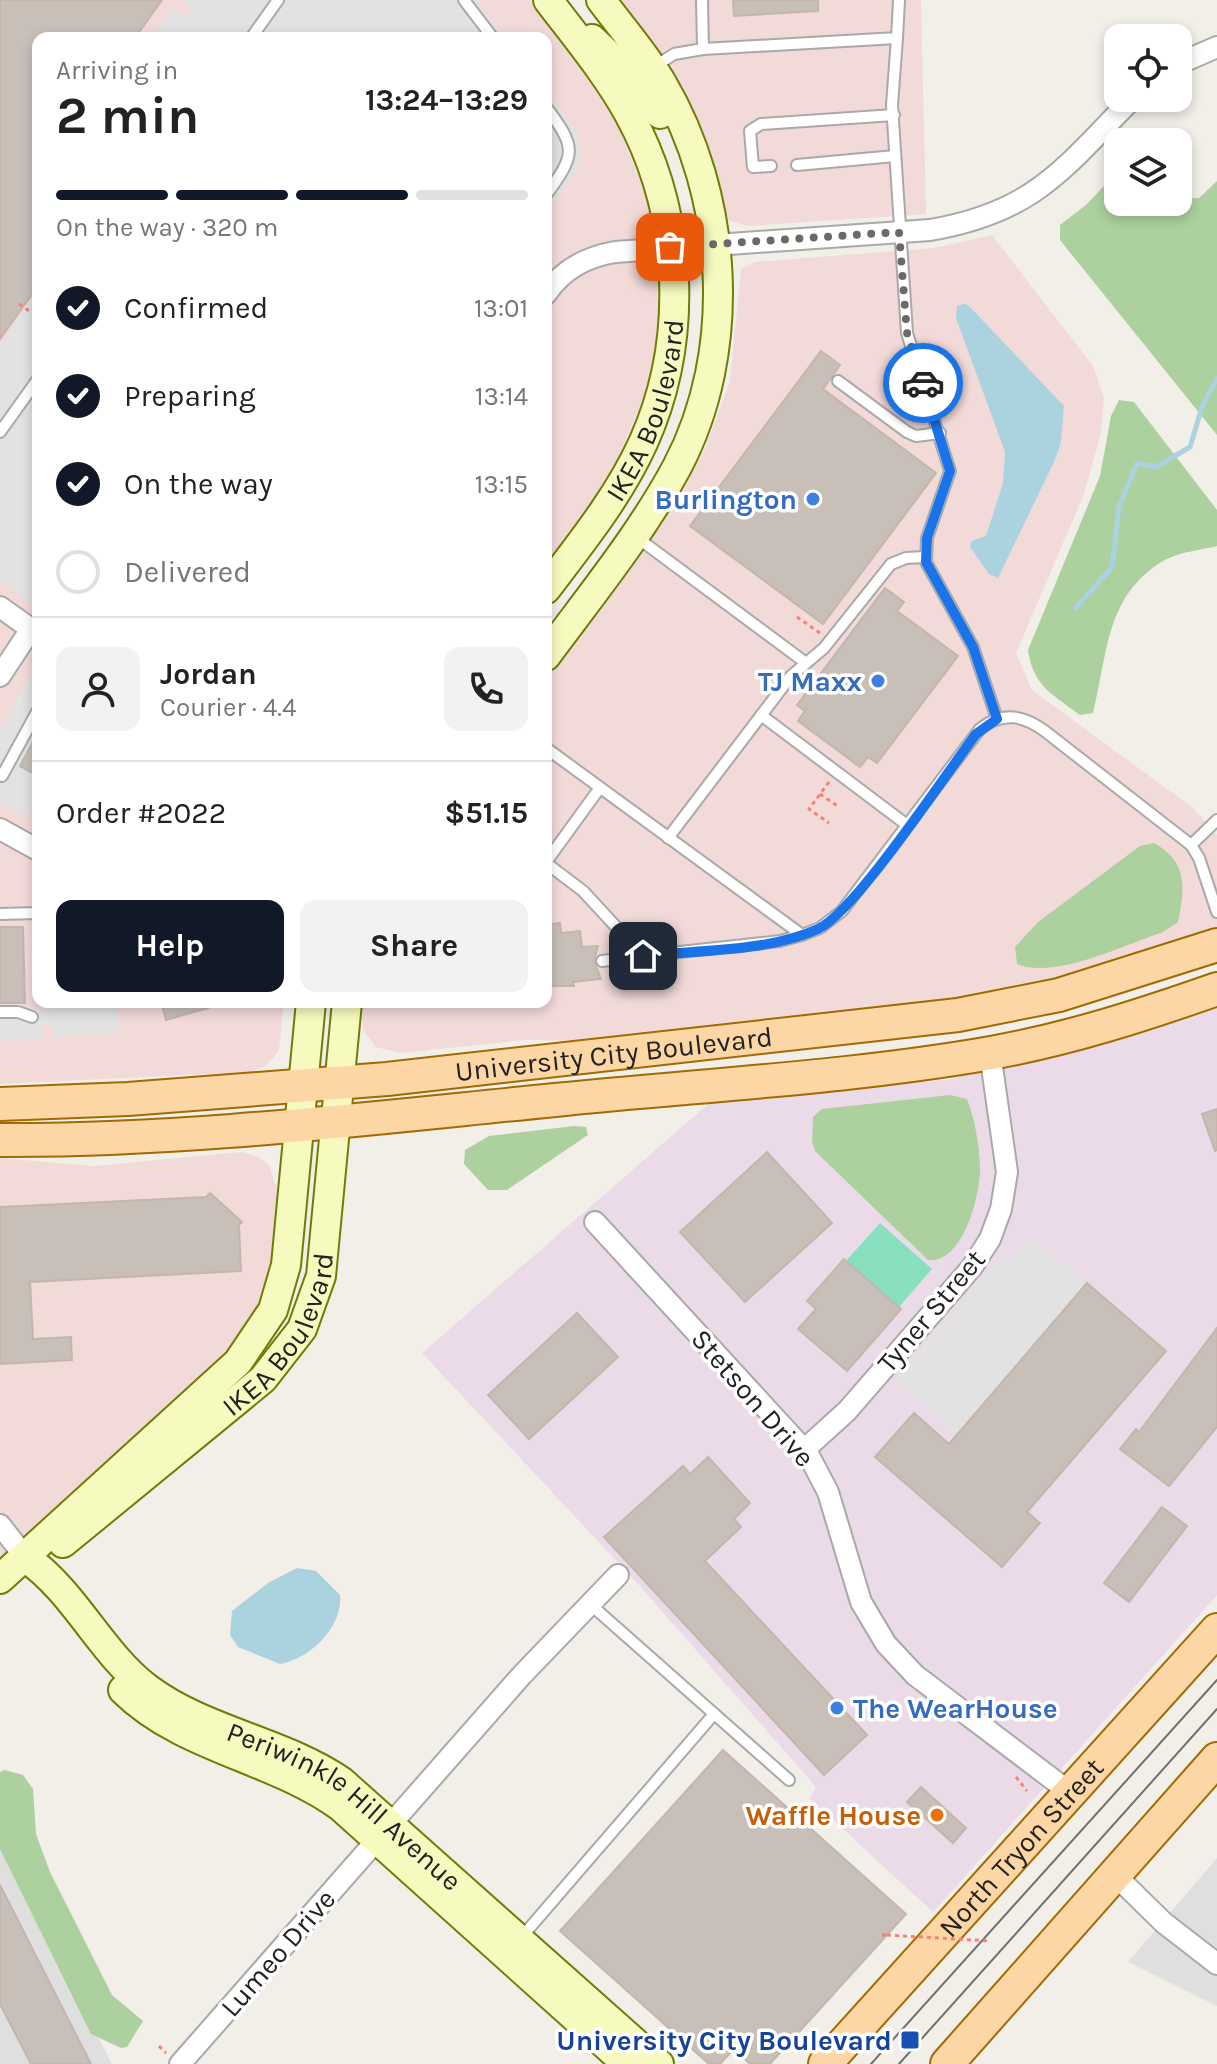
<!DOCTYPE html>
<html lang="en">
<head>
<meta charset="utf-8">
<style>
	body { margin:0; font-family:Karla,sans-serif; background:#f2f2f2; color:#222; height:100vh; display:flex; flex-direction:column; font-size:30px; white-space:nowrap }
	* { box-sizing:border-box; margin:0 }
	p { font-size:26px; color:#767676 }
	.icon { flex:none; width:44px; height:44px; fill:none; stroke:currentColor; stroke-width:2; stroke-linecap:round; stroke-linejoin:round }
	.map { position:relative; flex:1; overflow:hidden }
	.sheet { position:absolute; left:32px; top:32px; width:520px; height:976px; display:flex; flex-direction:column; background:#fff; border-radius:16px; box-shadow:0 4px 12px #0003 }
	.sheet>* { flex:none }
	.fabs { position:absolute; left:1104px; top:24px; display:grid; gap:16px }
	.fabs a { display:grid; place-items:center; width:88px; height:88px; border-radius:16px; background:#fff; box-shadow:0 4px 12px #0003; font-size:40px }
	.pin { position:absolute; display:grid; place-items:center; width:68px; height:68px; color:#fff; margin:-34px; border-radius:16px; box-shadow:0 4px 12px #0006 }
	.courier { position:absolute; display:grid; place-items:center; width:80px; height:80px; margin:-40px; border:6px solid #1a73e8; border-radius:50%; background:#fff; color:#222; box-shadow:0 2px 10px #0007 }
	.head em { font-style:normal; font-weight:700 }
	.head div { display:flex; flex-direction:column-reverse }
	.head { display:flex; align-items:center; justify-content:space-between; height:136px; padding:0 24px }
	h1 { font-size:52px; font-weight:700; line-height:60px }
	.bar { display:grid; grid-template-columns:repeat(4,1fr); gap:12px 8px; align-content:center; height:96px; padding:0 24px }
	.bar i { height:10px; border-radius:6px; background:#e0e0e0 }
	.bar .on { background:#111827 }
	.bar p { grid-column:span 4 }
	.line { display:flex; align-items:center; gap:20px; padding:0 24px; border-top:2px solid #e0e0e0 }
	.line div { flex:1 }
	.round { display:grid; place-items:center; flex:none; width:84px; height:84px; border-radius:16px; background:#f2f2f2 }
	ol { padding:0 24px; list-style:none }
	li { display:flex; align-items:center; gap:24px; height:88px }
	li p { margin-inline-start:auto }
	li .icon { padding:8px; border-radius:50%; background:#111827; color:#fff; stroke-width:4 }
	li:last-child { color:#767676 }
	li i { width:44px; height:44px; border:4px solid #e0e0e0; border-radius:50% }
	.button { display:flex; gap:16px; margin-top:auto; padding:16px 24px }
	.button a { flex:1; height:92px; border-radius:16px; background:#111827; color:#fff; font-size:32px; font-weight:700; line-height:92px; text-align:center }
	.button a+a { background:#f2f2f2; color:#222 }
	.map>svg:first-child { display:block }
	.residential { fill:#e0dfdf }
	.commercial { fill:#f2dad9 }
	.industrial { fill:#ebdbe8 }
	.forest { fill:#add19e }
	.pitch { fill:#88e0be }
	.parking { fill:#e2e2e2 }
	.water { fill:#aad3df }
	.lines { fill:none; stroke-linecap:round; stroke-linejoin:round }
	.stream { stroke:#aad3df; stroke-width:5 }
	.building { fill:#c7bfb8; stroke:#c4b6ab; stroke-width:2 }
	.lane-casing { stroke:#a9a9a9; stroke-width:14 }
	.street-casing { stroke:#a9a9a9; stroke-width:24 }
	.secondary-casing { stroke:#707d05; stroke-width:32 }
	.primary-casing { stroke:#a06b00; stroke-width:36 }
	.path { stroke:#fa8072; stroke-width:3; stroke-dasharray:4 4; stroke-linecap:butt }
	.lane { stroke:#fff; stroke-width:10 }
	.street { stroke:#fff; stroke-width:20 }
	.secondary { stroke:#f7fabf; stroke-width:28 }
	.primary { stroke:#fcd6a4; stroke-width:32 }
	.tram { stroke:#707070; stroke-width:2 }
	.path-bridge { stroke:#fa8072; stroke-width:3; stroke-dasharray:4 4; stroke-linecap:butt }
	.done { stroke:#6b6a68; stroke-width:8; stroke-dasharray:0 14.4 }
	.route { stroke:#1a73e8; stroke-width:10 }
	.shop-dot { fill:#3f7fe0; stroke:#fff; stroke-width:3 }
	.food-dot { fill:#e8710a; stroke:#fff; stroke-width:3 }
	.transit-dot { fill:#1a4fb4; stroke:#fff; stroke-width:3 }
	.labels { text-anchor:middle; dominant-baseline:central; stroke-width:7; stroke-linejoin:round; paint-order:stroke }
	.street-label { font-size:28px; fill:#222; stroke:#fff }
	.shop-label { font-size:28px; font-weight:bold; fill:#366cbe; stroke:#fff; text-anchor:end }
	.food-label { font-size:28px; font-weight:bold; fill:#c56008; stroke:#fff; text-anchor:end }
	.transit-label { font-size:28px; font-weight:bold; fill:#164399; stroke:#fff; text-anchor:end }
</style>
</head>
<body>
<div class="map">
<svg width="1217" height="2064" viewBox="0 0 1217 2064">
	<rect width="100%" height="100%" fill="#f2efe9"/>
	<g class="residential">
		<path d="M0,1844L112,2064H0Z"/>
		<path d="M1217,1858V2006L1128,1962Z"/>
	</g>
	<g class="commercial">
		<path d="M0,0H535L611,110L649,202L661,291L657,348L650,382L612,473L546,566V38H38V1002H284L279,1051L267,1065L251,1072L0,1084Z"/>
		<path d="M613,0H921L926,214L748,226L727,220Z"/>
		<path d="M992,235L1093,366L1104,398L1101,433L1084,494L1016,653L1032,690L1193,808L1217,835V928L1181,946L993,997L605,1041L526,1040L399,1053L376,1047L363,1030L361,1002H546V679L659,528L705,449L730,381L741,269L755,262L934,248Z"/>
		<path d="M241,1152L256,1156L269,1165L279,1194L272,1268L258,1313L227,1353L43,1526L0,1560V1158L94,1166Z"/>
	</g>
	<path class="industrial" d="M1217,1001V1595L933,1912L809,1798L816,1787L638,1584L422,1353L721,1093H820L952,1079Z"/>
	<g class="forest">
		<path d="M1118,171V202L1199,198L1217,181V435L1060,240V225L1086,205Z"/>
		<path d="M1119,400L1134,402L1217,510V546C1201,550 1178,552 1163,561C1105,596 1108,654 1093,713L1080,715C1052,694 1033,686 1028,650L1100,476L1111,416Z"/>
		<path d="M1154,843C1188,862 1185,888 1178,922L1163,932C1125,945 1053,980 1017,964L1015,947L1038,922L1140,846Z"/>
		<path d="M950,1095L967,1099C975,1119 979,1145 980,1166C981,1194 963,1264 928,1260L815,1151L812,1141L813,1117L822,1109Z"/>
		<path d="M574,1126L586,1127L588,1135L507,1190H488L464,1164L465,1150L489,1136Z"/>
		<path d="M5,1770L23,1775L33,1789L36,1834L50,1872L112,1995L143,2021L127,2047L121,2048L91,2034L0,1849V1772Z"/>
	</g>
	<path class="pitch" d="M880,1223L932,1269L899,1307L846,1261Z"/>
	<g class="parking">
		<path d="M184,0H476L505,38H152L174,8L185,16L189,13L191,7Z"/>
		<path d="M546,91L577,131L582,153L575,172L546,212Z"/>
		<path d="M38,290V608L0,581V344Z"/>
		<path d="M35,668L38,733L20,766L38,776V806L33,807L28,817L0,802V729Z"/>
		<path d="M46,1002H116L119,1032L54,1037L53,1025H39L44,1034L40,1039H0V1008L45,1009Z"/>
		<path d="M1031,1236L1087,1283L957,1434L894,1380L1001,1257L1009,1262Z"/>
	</g>
	<g class="water">
		<path d="M963,304L968,305L1064,406L1061,443L1054,462L998,578L989,574L970,547L972,541L986,536L1003,483L1005,452L956,318L957,306Z"/>
		<path d="M297,1568L316,1571L340,1595C343,1627 310,1659 280,1664L238,1647L230,1635L232,1611L268,1583Z"/>
	</g>
	<g class="lines">
		<path class="stream" d="M1076,608L1112,567L1119,507L1137,463L1156,467L1190,447L1202,407L1217,378"/>
	</g>
	<g class="building">
		<path d="M0,0H162L135,38H38V286L0,339Z"/>
		<path d="M733,0H818V11L734,16Z"/>
		<path d="M821,351L840,365L823,389L936,473L823,624L690,526Z"/>
		<path d="M885,588L904,602L897,611L958,656L877,763L868,757L860,767L798,721L805,711L797,705Z"/>
		<path d="M38,733V776L20,766Z"/>
		<path d="M560,923L561,933L580,931L582,947L598,946L594,961L601,979L573,982L574,986H546V925Z"/>
		<path d="M0,927H23L25,1003H0Z"/>
		<path d="M161,1002H214L215,1006L166,1020Z"/>
		<path d="M1217,1109V1150L1215,1151L1202,1114Z"/>
		<path d="M767,1152L832,1223L745,1302L680,1232Z"/>
		<path d="M210,1193L242,1222L239,1225L241,1271L30,1282L33,1339L71,1337L72,1360L0,1364V1207L206,1197Z"/>
		<path d="M844,1259L901,1309L847,1371L798,1329L816,1309L807,1301Z"/>
		<path d="M1087,1283L1166,1351L1027,1512L1040,1523L1002,1567L875,1457L914,1413L949,1444Z"/>
		<path d="M577,1313L618,1357L529,1439L488,1395Z"/>
		<path d="M1217,1328V1427L1169,1486L1120,1449L1136,1429L1139,1432Z"/>
		<path d="M708,1457L750,1503L734,1519L741,1527L705,1561L867,1735L824,1775L604,1537L683,1466L690,1474Z"/>
		<path d="M1162,1507L1187,1526L1129,1602L1104,1583Z"/>
		<path d="M723,1750L906,1914L770,2064H750L734,2049L720,2064H709L560,1931Z"/>
		<path d="M921,1787L966,1828L953,1843L907,1802Z"/>
		<path d="M0,1885L91,2064H31L0,2004Z"/>
	</g>
	<g class="lines">
		<g class="lane-casing">
			<g id="lane">
				<path d="M464,0L493,38"/>
				<path d="M251,38L278,0"/>
				<path d="M897,38L892,105L907,333L950,471L927,538L926,562L973,647L997,719"/>
				<path d="M703,49L897,38L899,0"/>
				<path d="M654,67L674,54L703,49L702,0"/>
				<path d="M546,107C577,148 576,154 546,195"/>
				<path d="M797,165L895,156"/>
				<path d="M771,166L753,167L750,131L761,124L894,115"/>
				<path d="M838,381L907,432L916,436L940,433"/>
				<path d="M0,432L38,379"/>
				<path d="M635,536L806,663"/>
				<path d="M761,715L907,825"/>
				<path d="M546,748L802,935L820,928L842,911L980,729C1003,710 1025,716 1046,732L1191,845L1199,858L1217,912"/>
				<path d="M2,776L38,710"/>
				<path d="M668,838L791,676L824,648L891,564L906,558L925,557"/>
				<path d="M1191,845L1217,820"/>
				<path d="M546,862L599,789"/>
				<path d="M546,863L583,891L643,956L780,941L802,935"/>
				<path d="M0,914L38,913"/>
				<path d="M602,961L643,956"/>
				<path d="M0,1012H18L32,1017"/>
				<path d="M590,1604L789,1780"/>
				<path d="M520,1939L714,1714"/>
			</g>
		</g>
		<g class="street-casing">
			<g id="street">
				<path d="M1178,64L1217,47"/>
				<path d="M546,294C563,269 586,257 615,252L930,230C1035,212 1063,169 1133,98"/>
				<path d="M0,607L38,634"/>
				<path d="M0,676L31,629"/>
				<path d="M0,829L38,850"/>
				<path d="M595,1222L808,1454L828,1492L861,1602L886,1644L915,1675L1072,1794"/>
				<path d="M804,1450L847,1411L972,1267L990,1239L1001,1209L1007,1172L990,1053"/>
				<path d="M0,1525L26,1558"/>
				<path d="M1114,1874L1164,1923L1217,1964"/>
				<path d="M180,2064L521,1676L618,1575"/>
			</g>
		</g>
		<g class="secondary-casing">
			<g id="secondary">
				<path d="M592,39L638,83L660,114"/>
				<path id="s1" d="M546,589C581,543 619,496 643,443C690,339 683,213 629,114C607,74 576,37 548,0"/>
				<path d="M546,656C591,595 641,534 677,467C739,350 728,195 662,83C645,54 621,27 601,0"/>
				<path id="s2" d="M63,1543L263,1379L302,1329L321,1276L347,1002"/>
				<path id="s3" d="M26,1558C75,1592 100,1652 147,1688C204,1731 282,1741 341,1781L659,2064"/>
				<path d="M0,1579L238,1362L273,1310L286,1265L311,1002"/>
				<path d="M123,1690C183,1749 274,1758 341,1807L627,2064"/>
			</g>
		</g>
		<g class="primary-casing">
			<g id="primary">
				<path id="s4" d="M0,1104L128,1099L387,1079L958,1015L1059,995L1217,945"/>
				<path d="M0,1140C185,1141 371,1118 555,1100C700,1085 848,1078 991,1053C1069,1039 1143,1015 1217,989"/>
				<path id="s5" d="M825,2064L1217,1630"/>
				<path d="M947,2064L1217,1759"/>
			</g>
		</g>
		<g class="path">
			<path d="M19,304L37,316"/>
			<path d="M797,617L820,633"/>
			<path d="M829,782L809,809L829,823"/>
			<path d="M820,794L839,807"/>
			<path d="M1016,1777L1027,1791"/>
			<path d="M882,1935H887"/>
			<path d="M159,2046L166,2053"/>
		</g>
		<use href="#lane" class="lane"/>
		<use href="#street" class="street"/>
		<use href="#secondary" class="secondary"/>
		<use href="#primary" class="primary"/>
		<g class="tram">
			<path d="M871,2064L1217,1680"/>
			<path d="M899,2064L1217,1709"/>
		</g>
		<path class="path-bridge" d="M887,1935L990,1941"/>
	</g>
	<g class="lines">
		<path class="done" d="M670,247L899,232L907,333L923,383"/>
		<path class="route" d="M643,956C699,950 767,952 818,929C855,912 946,774 976,734L997,719L973,647L926,562L927,538L950,471L923,383"/>
	</g>
	<g class="shop-dot">
		<circle cx="813" cy="499" r="8"/>
		<circle cx="878" cy="681" r="8"/>
		<circle cx="837" cy="1708" r="8"/>
	</g>
	<circle class="food-dot" cx="937" cy="1815" r="8"/>
	<rect class="transit-dot" x="900" y="2030" width="20" height="20" rx="4"/>
	<g class="labels">
		<g class="street-label">
			<text stroke="none"><textPath href="#s1" startOffset="208">IKEA Boulevard</textPath></text>
			<text stroke="none"><textPath href="#s4" startOffset="616">University City Boulevard</textPath></text>
			<text transform="translate(931 1311) rotate(-50)">Tyner Street</text>
			<text stroke="none"><textPath href="#s2" startOffset="306">IKEA Boulevard</textPath></text>
			<text transform="translate(753 1398) rotate(49)">Stetson Drive</text>
			<text stroke="none"><textPath href="#s3" startOffset="410">Periwinkle Hill Avenue</textPath></text>
			<text stroke="none"><textPath href="#s5" startOffset="292">North Tryon Street</textPath></text>
			<text transform="translate(278 1953) rotate(-49)">Lumeo Drive</text>
		</g>
		<g class="shop-label">
			<text x="797" y="499">Burlington</text>
			<text x="862" y="681">TJ Maxx</text>
			<text x="853" y="1708" text-anchor="start">The WearHouse</text>
		</g>
		<g class="food-label">
			<text x="921" y="1815">Waffle House</text>
		</g>
		<g class="transit-label">
			<text x="892" y="2040">University City Boulevard</text>
		</g>
	</g>
</svg>
<div class="fabs">
<a><svg class="icon" aria-label="locate" viewBox="0 0 24 24"><circle cx="12" cy="12" r="6"/><path d="M12 2v4M12 18v4M2 12h4M18 12h4"/></svg></a>
<a><svg class="icon" aria-label="layers" viewBox="0 0 24 24"><path d="M12 4l9 5-9 5-9-5zM3 14l9 5 9-5"/></svg></a>
</div>
<div class="pin" style="left:670px;top:247px;background:#ea580c"><svg class="icon" aria-label="bag" viewBox="0 0 24 24"><path d="M5 8h14l-1 12H6zM9 8a3 3 0 0 1 6 0"/></svg></div>
<div class="pin" style="left:643px;top:956px;background:#1f2937"><svg class="icon" aria-label="home" viewBox="0 0 24 24"><path d="M3 11l9-7 9 7M6 9v11h12V9"/></svg></div>
<div class="courier" style="left:923px;top:383px"><svg class="icon" aria-label="car" viewBox="0 0 24 24"><path d="M5 17H2v-5l4-1 3-4h7l3 4 3 1v5h-3M9 17h6M6 11h13"/><circle cx="7" cy="17" r="2"/><circle cx="17" cy="17" r="2"/></svg></div>
<section class="sheet">
<div class="head"><div><h1>2 min</h1><p>Arriving in</p></div><em>13:24–13:29</em></div>
<div class="bar"><i class="on"></i><i class="on"></i><i class="on"></i><i></i><p>On the way · 320 m</p></div>
<ol>
<li><svg class="icon" aria-label="check" viewBox="0 0 24 24"><path d="M5 12l5 5 9-10"/></svg>Confirmed<p>13:01</p></li>
<li><svg class="icon" aria-label="check" viewBox="0 0 24 24"><path d="M5 12l5 5 9-10"/></svg>Preparing<p>13:14</p></li>
<li><svg class="icon" aria-label="check" viewBox="0 0 24 24"><path d="M5 12l5 5 9-10"/></svg>On the way<p>13:15</p></li>
<li><i></i>Delivered</li>
</ol>
<div class="line" style="height:144px"><a class="round"><svg class="icon" aria-label="person" viewBox="0 0 24 24"><circle cx="12" cy="8" r="4"/><path d="M4 21q1-7 8-7t8 7"/></svg></a><div><b>Jordan</b><p>Courier · 4.4</p></div><a class="round"><svg class="icon" aria-label="phone" viewBox="0 0 24 24"><path d="M5 4h4l2 5-3 2q2 4 5 5l2-3 5 2v4C11 20 4 13 5 4z"/></svg></a></div>
<div class="line" style="height:104px"><div>Order #2022</div><b>$51.15</b></div>
<div class="button"><a>Help</a><a>Share</a></div>
</section>
</div>
</body>
</html>
